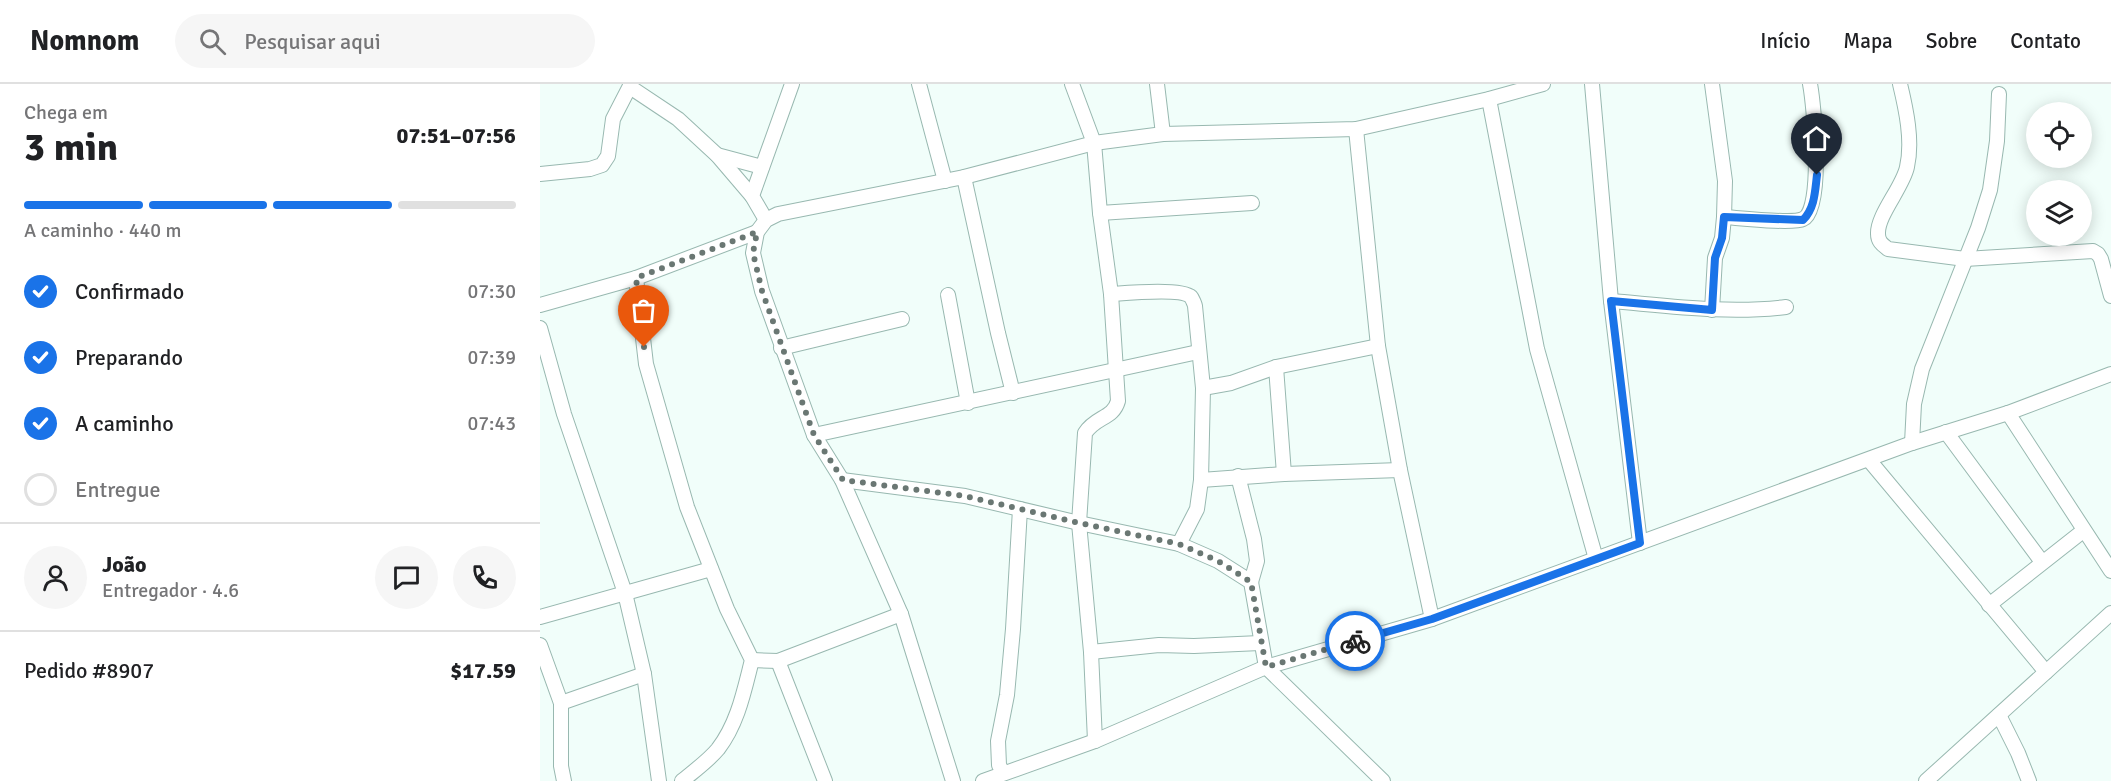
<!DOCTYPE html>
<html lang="pt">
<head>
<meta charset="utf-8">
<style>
	body { margin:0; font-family:Signika,sans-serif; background:#f6f6f6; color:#202124; height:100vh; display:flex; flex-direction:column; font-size:22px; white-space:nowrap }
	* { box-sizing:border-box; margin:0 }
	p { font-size:20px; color:#757577 }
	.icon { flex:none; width:33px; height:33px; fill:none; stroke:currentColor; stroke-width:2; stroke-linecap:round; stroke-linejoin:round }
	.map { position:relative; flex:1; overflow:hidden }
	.panel { display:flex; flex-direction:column; background:#fff; width:540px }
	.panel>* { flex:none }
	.buttons { position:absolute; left:1486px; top:18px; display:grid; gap:12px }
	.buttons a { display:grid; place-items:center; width:66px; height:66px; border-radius:50%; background:#fff; box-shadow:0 3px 15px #0003; font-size:30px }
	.pin { position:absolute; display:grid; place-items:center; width:51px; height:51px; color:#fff; margin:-62px -26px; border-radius:50% 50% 50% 0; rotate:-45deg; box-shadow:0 0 6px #0007 }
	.pin .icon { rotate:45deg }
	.courier { position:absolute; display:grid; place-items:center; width:60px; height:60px; margin:-30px; border:4px solid #1a73e8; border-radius:50%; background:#fff; color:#222; box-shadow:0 2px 8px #0007 }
	.head em { font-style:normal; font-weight:700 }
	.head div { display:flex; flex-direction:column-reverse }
	.head { display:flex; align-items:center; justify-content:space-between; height:102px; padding:0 24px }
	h1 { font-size:39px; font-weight:700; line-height:45px }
	.bar { display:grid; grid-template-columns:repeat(4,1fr); gap:9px 6px; align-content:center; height:72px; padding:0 24px }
	.bar i { height:8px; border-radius:4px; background:#e0e0e0 }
	.bar .selected { background:#1a73e8 }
	.bar p { grid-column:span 4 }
	.line { display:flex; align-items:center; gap:15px; padding:0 24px; border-top:2px solid #e0e0e0 }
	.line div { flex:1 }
	.round { display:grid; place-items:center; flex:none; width:63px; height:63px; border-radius:32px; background:#f6f6f6 }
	ol { padding:0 24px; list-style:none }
	li { display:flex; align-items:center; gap:18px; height:66px }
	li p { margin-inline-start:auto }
	li .icon { padding:6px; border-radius:50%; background:#1a73e8; color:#fff; stroke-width:4 }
	li:last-child { color:#757577 }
	li i { width:33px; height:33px; border:3px solid #e0e0e0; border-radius:50% }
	header { display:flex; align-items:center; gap:36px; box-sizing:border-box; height:84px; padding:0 30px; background:#fff; border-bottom:2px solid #e0e0e0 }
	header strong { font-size:28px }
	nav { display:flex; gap:33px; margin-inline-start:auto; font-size:21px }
	.search { width:420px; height:54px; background:#f6f6f6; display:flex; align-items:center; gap:15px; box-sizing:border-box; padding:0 21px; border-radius:33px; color:#757577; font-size:22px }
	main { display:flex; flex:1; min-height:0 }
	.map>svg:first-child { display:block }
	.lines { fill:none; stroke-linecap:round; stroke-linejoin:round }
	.street-casing { stroke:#98b8b0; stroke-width:16 }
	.street { stroke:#fff; stroke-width:14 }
	.done { stroke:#6a7773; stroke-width:6; stroke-dasharray:0 10.8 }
	.route { stroke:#1a73e8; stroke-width:8 }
</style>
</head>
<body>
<header>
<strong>Nomnom</strong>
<div class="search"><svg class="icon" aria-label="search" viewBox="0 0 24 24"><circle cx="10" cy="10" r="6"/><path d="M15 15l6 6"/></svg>Pesquisar aqui</div>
<nav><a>Início</a><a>Mapa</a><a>Sobre</a><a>Contato</a></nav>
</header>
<main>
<section class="panel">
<div class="head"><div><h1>3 min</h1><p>Chega em</p></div><em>07:51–07:56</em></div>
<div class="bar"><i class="selected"></i><i class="selected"></i><i class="selected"></i><i></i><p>A caminho · 440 m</p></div>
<ol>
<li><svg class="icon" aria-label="check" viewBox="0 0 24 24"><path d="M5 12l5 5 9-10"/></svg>Confirmado<p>07:30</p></li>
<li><svg class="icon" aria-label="check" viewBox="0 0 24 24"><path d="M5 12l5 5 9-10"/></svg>Preparando<p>07:39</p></li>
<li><svg class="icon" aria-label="check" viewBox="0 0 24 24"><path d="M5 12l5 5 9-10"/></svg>A caminho<p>07:43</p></li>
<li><i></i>Entregue</li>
</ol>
<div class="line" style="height:108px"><a class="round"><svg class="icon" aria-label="person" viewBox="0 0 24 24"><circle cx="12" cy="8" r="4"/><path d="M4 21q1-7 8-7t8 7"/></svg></a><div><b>João</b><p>Entregador · 4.6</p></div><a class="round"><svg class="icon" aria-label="chat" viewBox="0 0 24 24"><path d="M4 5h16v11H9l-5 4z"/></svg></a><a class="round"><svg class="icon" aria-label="phone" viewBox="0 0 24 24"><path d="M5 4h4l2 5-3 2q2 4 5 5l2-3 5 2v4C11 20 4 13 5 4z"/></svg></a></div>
<div class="line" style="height:78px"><div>Pedido #8907</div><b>$17.59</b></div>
</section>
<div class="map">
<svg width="1571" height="697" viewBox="0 0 1571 697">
	<rect width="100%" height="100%" fill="#f1fefa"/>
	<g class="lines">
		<g class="street-casing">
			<g id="street">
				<path d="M379,0L405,97"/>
				<path d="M532,0L554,59L560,129L571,210L578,317C573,335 556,332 545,349L539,439L551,568L555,657"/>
				<path d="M617,0L623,50"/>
				<path d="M1052,0L1071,217L1100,459"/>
				<path d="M1172,0L1185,97L1184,133L1182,154L1175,174L1172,226"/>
				<path d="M1360,0C1366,25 1373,57 1367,83C1363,103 1337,131 1338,150C1338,158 1343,161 1348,165L1425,175L1553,167L1558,170L1561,175L1571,212"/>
				<path d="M90,3L138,35L177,71L212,112"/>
				<path d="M949,15L997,265L1056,475"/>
				<path d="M816,45L838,262L860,386L892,535"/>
				<path d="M177,71L222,83"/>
				<path d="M0,90L50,85L62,81L68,72L73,35L91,0"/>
				<path d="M424,93L458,249L473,309"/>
				<path d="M560,129L712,119"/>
				<path d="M1184,133C1199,134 1253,140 1263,135C1284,126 1274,21 1270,0"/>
				<path d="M226,136L212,112L252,0"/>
				<path d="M96,194L106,280L147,423L187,525L212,576C204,607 198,639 178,665C168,677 154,687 142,697"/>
				<path d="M571,210C586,209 642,204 651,213C652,214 655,221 655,222L663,304L661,396L657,425L639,460"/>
				<path d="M408,211L428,319"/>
				<path d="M1071,217C1130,222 1188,230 1246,223"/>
				<path d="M0,221L96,194L217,148"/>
				<path d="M0,244L24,330L85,509L104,590L119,697"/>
				<path d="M241,264L362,235"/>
				<path d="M736,283L744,390"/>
				<path d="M663,304L691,299L736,283L838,262"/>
				<path d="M1468,329L1571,487"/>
				<path d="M1406,348L1502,478"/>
				<path d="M274,351L658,268"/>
				<path d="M1372,359L1374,320L1382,285L1438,144L1450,106L1457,57L1459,10"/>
				<path d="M1329,376L1506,588"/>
				<path d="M698,392L714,455L717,477L711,498"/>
				<path d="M302,396L425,412L539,439L639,460L678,477L711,498L726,583L843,697"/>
				<path d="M661,396L744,390L860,386"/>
				<path d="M1449,521L1543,447"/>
				<path d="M0,533L171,485"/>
				<path d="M0,561L21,619V682L24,697"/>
				<path d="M551,568L619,561L654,562L720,559"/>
				<path d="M212,576L238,577L361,530"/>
				<path d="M238,577L285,697"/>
				<path d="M21,619L104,590"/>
				<path d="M1459,631L1478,669L1489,697"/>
				<path d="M463,689L459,681L458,657L467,611L473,545L480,425"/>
				<path d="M413,697L361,530L302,396L274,351L222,207L213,169L217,148L226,136L238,130L424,93L554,59L623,50L816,45L949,15L1003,0"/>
				<path d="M443,697L555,657L726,583L892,535L1372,359L1468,329L1571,290"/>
				<path d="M1386,697L1571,529"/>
			</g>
		</g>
		<use href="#street" class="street"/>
	</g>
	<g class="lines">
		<path class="done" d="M104,263L96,194L217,148L213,169L222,207L274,351L303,396L425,412L539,439L639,460L678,477L711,498L726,583L815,557"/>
		<path class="route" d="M815,557L892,535L1100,459L1071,217L1172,226L1175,174L1182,154L1184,133L1263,136C1275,124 1275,107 1277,91"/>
	</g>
</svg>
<div class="buttons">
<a><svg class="icon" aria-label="locate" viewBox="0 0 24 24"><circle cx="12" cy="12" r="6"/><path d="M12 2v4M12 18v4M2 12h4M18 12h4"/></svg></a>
<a><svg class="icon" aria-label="layers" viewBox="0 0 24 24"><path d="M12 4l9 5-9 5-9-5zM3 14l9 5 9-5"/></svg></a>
</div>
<div class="pin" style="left:104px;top:263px;background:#ea580c"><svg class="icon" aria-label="bag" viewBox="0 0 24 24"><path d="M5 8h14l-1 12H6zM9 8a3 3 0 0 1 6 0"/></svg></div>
<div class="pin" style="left:1277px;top:91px;background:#1f2937"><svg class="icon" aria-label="home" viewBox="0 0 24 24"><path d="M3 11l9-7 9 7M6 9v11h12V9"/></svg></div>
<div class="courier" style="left:815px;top:557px"><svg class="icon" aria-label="bike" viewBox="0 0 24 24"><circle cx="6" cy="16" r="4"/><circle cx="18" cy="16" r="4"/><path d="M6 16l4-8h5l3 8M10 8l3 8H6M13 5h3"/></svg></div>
</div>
</main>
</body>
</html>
